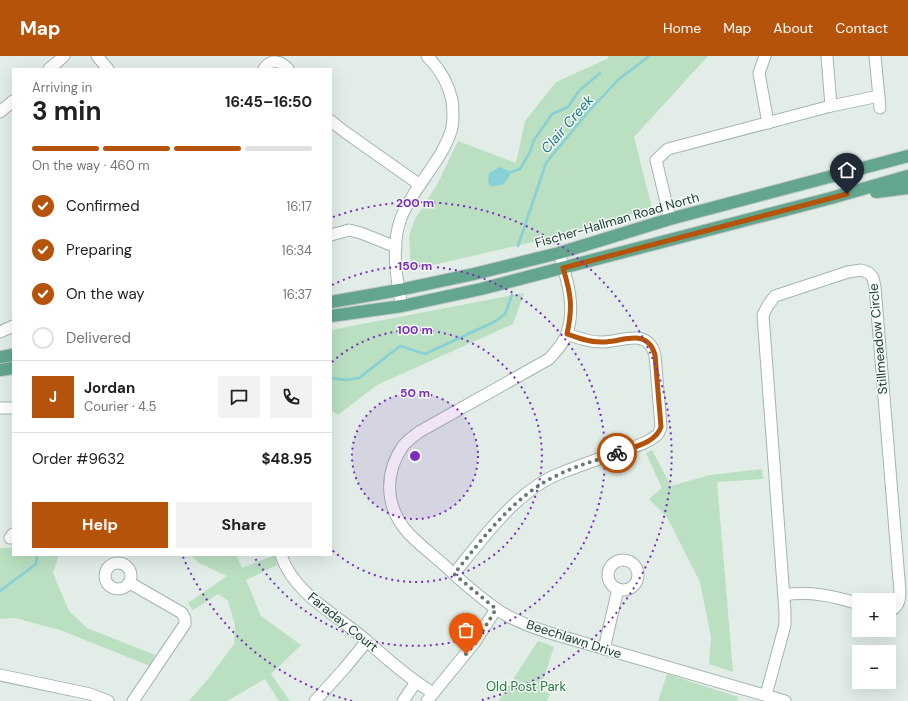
<!DOCTYPE html>
<html lang="en">
<head>
<meta charset="utf-8">
<style>
	body { margin:0; font-family:"DM Sans",sans-serif; background:#f2f2f2; color:#202124; height:100vh; display:flex; flex-direction:column; font-size:15px; white-space:nowrap }
	* { box-sizing:border-box; margin:0 }
	p { font-size:13px; color:#757577 }
	.icon { flex:none; width:22px; height:22px; fill:none; stroke:currentColor; stroke-width:2; stroke-linecap:round; stroke-linejoin:round }
	.map { position:relative; flex:1; overflow:hidden }
	.drawer { position:absolute; left:12px; top:12px; width:320px; height:488px; display:flex; flex-direction:column; background:#fff; border-radius:0px; box-shadow:0 4px 16px #0002 }
	.drawer>* { flex:none }
	.controls { position:absolute; left:852px; top:537px; display:grid; gap:8px }
	.controls a { display:grid; place-items:center; width:44px; height:44px; border-radius:0px; background:#fff; box-shadow:0 4px 16px #0002; font-size:20px }
	.pin { position:absolute; display:grid; place-items:center; width:34px; height:34px; color:#fff; margin:-41px -17px; border-radius:50% 50% 50% 0; rotate:-45deg; box-shadow:0 0 4px #0007 }
	.pin .icon { rotate:45deg }
	.courier { position:absolute; display:grid; place-items:center; width:40px; height:40px; margin:-20px; border:3px solid #b45309; border-radius:50%; background:#fff; color:#222; box-shadow:0 1px 5px #0007 }
	.summary em { font-style:normal; font-weight:700 }
	.summary div { display:flex; flex-direction:column-reverse }
	.summary { display:flex; align-items:center; justify-content:space-between; height:68px; padding:0 20px }
	h1 { font-size:26px; font-weight:700; line-height:30px }
	.bar { display:grid; grid-template-columns:repeat(4,1fr); gap:6px 4px; align-content:center; height:48px; padding:0 20px }
	.bar i { height:5px; border-radius:3px; background:#e0e0e0 }
	.bar .active { background:#b45309 }
	.bar p { grid-column:span 4 }
	.line { display:flex; align-items:center; gap:10px; padding:0 20px; border-top:1px solid #e0e0e0 }
	.line div { flex:1 }
	.round { display:grid; place-items:center; flex:none; width:42px; height:42px; border-radius:0px; background:#f2f2f2 }
	ol { padding:0 20px; list-style:none }
	li { display:flex; align-items:center; gap:12px; height:44px }
	li p { margin-inline-start:auto }
	li .icon { padding:4px; border-radius:50%; background:#b45309; color:#fff; stroke-width:4 }
	li:last-child { color:#757577 }
	li i { width:22px; height:22px; border:2px solid #e0e0e0; border-radius:50% }
	.button { display:flex; gap:8px; margin-top:auto; padding:8px 20px }
	.button a { flex:1; height:46px; border-radius:0px; background:#b45309; color:#fff; font-size:16px; font-weight:700; line-height:46px; text-align:center }
	.button a+a { background:#f2f2f2; color:#202124 }
	header { display:flex; align-items:center; gap:24px; box-sizing:border-box; height:56px; padding:0 20px; background:#b45309; color:#fff }
	header strong { font-size:19px }
	nav { display:flex; gap:22px; margin-inline-start:auto; font-size:14px }
	.map>svg:first-child { display:block }
	.green { fill:#badfc1 }
	.water { fill:#87d0d5 }
	.lines { fill:none; stroke-linecap:round; stroke-linejoin:round }
	.stream { stroke:#87d0d5; stroke-width:2.5 }
	.minor-casing { stroke:#a4b5ae; stroke-width:13 }
	.major-casing { stroke:#c1c9c6; stroke-width:14 }
	.minor { stroke:#fff; stroke-width:11 }
	.major { stroke:#64a58e; stroke-width:12 }
	.done { stroke:#657c73; stroke-width:4; stroke-dasharray:0 7.2 }
	.route { stroke:#b45309; stroke-width:5 }
	.ring { fill:none; stroke:#7b2cbf; stroke-width:2; stroke-dasharray:2 4 }
	.labels { text-anchor:middle; dominant-baseline:central; stroke-width:3; stroke-linejoin:round; paint-order:stroke }
	.street-label { font-size:13px; fill:#213f34; stroke:#f3f9f6 }
	.park-label { font-size:13px; fill:#297940; stroke:#f3f9f6 }
	.water-label { font-size:14px; font-style:italic; fill:#17777f; stroke:#f3f9f6 }
	.centre { fill:#7b2cbf; stroke:#f3f9f6; stroke-width:2 }
	.ring-label { font-size:12px; text-anchor:middle; font-weight:bold; fill:#7b2cbf; stroke:#f3f9f6; stroke-width:3; stroke-linejoin:round; paint-order:stroke }
</style>
</head>
<body>
<header>
<strong>Map</strong>
<nav><a>Home</a><a>Map</a><a>About</a><a>Contact</a></nav>
</header>
<div class="map">
<svg width="908" height="645" viewBox="0 0 908 645">
	<rect width="100%" height="100%" fill="#e2ede7"/>
	<g class="green">
		<path d="M609,0H708L634,81L652,152L537,185L411,214L409,180L415,163L438,127L458,85L516,107L525,65L556,26L607,3Z"/>
		<path d="M524,237L513,268L377,329L338,359L331,354V274Z"/>
		<path d="M652,394L671,430L710,419L762,413L763,423L717,426L733,616L709,608L711,581L700,526L667,461L649,443L662,432L646,397Z"/>
		<path d="M0,492H13V499H59L53,517L69,555L87,572L155,599L150,610L60,574L15,562L0,563Z"/>
		<path d="M191,499H236L242,512L275,499L277,509L246,524L261,560L301,589L271,618L290,645H279L265,623L227,645H189L209,622L234,588L235,569L228,545L218,538L193,554L188,547L227,520L199,507Z"/>
		<path d="M538,585L554,591L540,633L550,638L547,645H499Z"/>
		<path d="M667,618L738,641L737,645H658Z"/>
	</g>
	<path class="water" d="M500,111L511,116C507,128 502,130 490,130L488,124L489,117Z"/>
	<g class="lines">
		<g class="stream">
			<path d="M511,116L520,113L530,96L534,84L552,58L568,51L579,35L600,17"/>
			<path d="M518,190L546,107L588,56L618,24L649,0"/>
			<path d="M331,322L346,324L359,322L400,290L425,298L496,265L505,258L512,239"/>
			<path d="M0,535L36,508L37,499"/>
		</g>
		<g class="minor-casing">
			<g id="minor">
				<path d="M97,0L108,13"/>
				<path d="M765,0L759,17L768,67"/>
				<path d="M827,0L831,50"/>
				<path d="M875,0L880,52"/>
				<path d="M49,13L64,0"/>
				<path d="M264,13C270,3 281,4 288,13"/>
				<path d="M0,56L13,45"/>
				<path d="M331,65L345,76L420,129"/>
				<path d="M670,163L656,104L668,93L831,50L879,40"/>
				<path d="M331,179L349,174L361,177L396,191"/>
				<path d="M559,197C567,223 576,250 567,277C564,287 556,295 549,303L419,376C414,380 407,385 403,390C385,416 385,447 404,472C415,486 431,497 444,509C460,524 477,539 495,552C511,564 531,571 550,577L785,645"/>
				<path d="M402,250C396,222 391,189 401,162C413,131 441,107 451,75C454,66 453,53 452,44C448,26 440,13 427,0"/>
				<path d="M0,276L13,270"/>
				<path d="M0,352H13"/>
				<path d="M10,482L13,478"/>
				<path d="M281,499C293,536 333,557 361,580C384,600 407,621 433,637"/>
				<circle cx="623" cy="519" r="15"/>
				<circle cx="118" cy="520" r="13"/>
				<path d="M454,518C482,483 518,433 561,417C581,409 601,402 621,395C633,391 647,388 657,379C659,377 660,374 661,371L655,299C647,270 621,287 601,286C589,286 578,282 567,278"/>
				<path d="M130,527L182,557L185,563V568L133,645"/>
				<path d="M784,539C810,535 834,540 859,548"/>
				<path d="M604,593L618,533"/>
				<path d="M0,619L90,638L108,645"/>
				<path d="M766,639L785,569V556L763,259L768,249L775,240L848,216L861,214L869,217L873,222L875,231L900,536C900,544 898,552 889,555"/>
				<path d="M315,645L344,613L367,585"/>
				<path d="M403,645L416,626"/>
				<path d="M427,645L475,586L496,553"/>
			</g>
		</g>
		<g class="major-casing">
			<g id="major">
				<path d="M876,136L908,132"/>
				<path d="M331,246L399,234L474,218L559,197L670,163L908,100"/>
				<path d="M331,260L402,250L481,233L831,142L908,120"/>
				<path d="M0,301L13,299"/>
				<path d="M0,314L13,312"/>
			</g>
		</g>
		<use href="#minor" class="minor"/>
		<use href="#major" class="major"/>
	</g>
	<g class="lines">
		<path class="done" d="M466,598L476,586L496,553L454,518C484,481 515,438 560,418C578,409 598,404 617,397"/>
		<path class="route" d="M617,397C632,391 655,388 661,371L655,299C647,270 621,287 601,286C589,286 578,282 567,278C573,251 571,238 563,212L847,138"/>
	</g>
	<circle cx="415" cy="400" r="63" fill="#7b2cbf" fill-opacity=".12"/>
	<g class="ring">
		<circle cx="415" cy="400" r="63"/>
		<path d="M332 306A126 126 0 1 1 332 494"/>
		<path d="M332 229A190 190 0 1 1 253 499"/>
		<path d="M352 645A253 253 0 0 1 183 501M333 161A253 253 0 1 1 478 645"/>
	</g>
	<g class="labels">
		<g class="street-label">
			<text transform="translate(617 164) rotate(-16)">Fischer-Hallman Road North</text>
			<text transform="translate(878 283) rotate(-95)">Stillmeadow Circle</text>
			<text transform="translate(343 566) rotate(39)">Faraday Court</text>
			<text transform="translate(574 583) rotate(18)">Beechlawn Drive</text>
		</g>
		<g class="park-label">
			<text x="526" y="630">Old Post Park</text>
		</g>
		<g class="water-label">
			<text transform="translate(567 68) rotate(-49)">Clair Creek</text>
		</g>
	</g>
	<circle cx="415" cy="400" r="6" class="centre"/>
	<g class="ring-label">
		<text x="415" y="151">200 m</text>
		<text x="415" y="214">150 m</text>
		<text x="415" y="278">100 m</text>
		<text x="415" y="341">50 m</text>
	</g>
</svg>
<div class="controls">
<a>+</a>
<a>−</a>
</div>
<div class="pin" style="left:466px;top:598px;background:#ea580c"><svg class="icon" aria-label="bag" viewBox="0 0 24 24"><path d="M5 8h14l-1 12H6zM9 8a3 3 0 0 1 6 0"/></svg></div>
<div class="pin" style="left:847px;top:138px;background:#1f2937"><svg class="icon" aria-label="home" viewBox="0 0 24 24"><path d="M3 11l9-7 9 7M6 9v11h12V9"/></svg></div>
<div class="courier" style="left:617px;top:397px"><svg class="icon" aria-label="bike" viewBox="0 0 24 24"><circle cx="6" cy="16" r="4"/><circle cx="18" cy="16" r="4"/><path d="M6 16l4-8h5l3 8M10 8l3 8H6M13 5h3"/></svg></div>
<section class="drawer">
<div class="summary"><div><h1>3 min</h1><p>Arriving in</p></div><em>16:45–16:50</em></div>
<div class="bar"><i class="active"></i><i class="active"></i><i class="active"></i><i></i><p>On the way · 460 m</p></div>
<ol>
<li><svg class="icon" aria-label="check" viewBox="0 0 24 24"><path d="M5 12l5 5 9-10"/></svg>Confirmed<p>16:17</p></li>
<li><svg class="icon" aria-label="check" viewBox="0 0 24 24"><path d="M5 12l5 5 9-10"/></svg>Preparing<p>16:34</p></li>
<li><svg class="icon" aria-label="check" viewBox="0 0 24 24"><path d="M5 12l5 5 9-10"/></svg>On the way<p>16:37</p></li>
<li><i></i>Delivered</li>
</ol>
<div class="line" style="height:72px"><b class="round" style="background:#b45309;color:#fff">J</b><div><b>Jordan</b><p>Courier · 4.5</p></div><a class="round"><svg class="icon" aria-label="chat" viewBox="0 0 24 24"><path d="M4 5h16v11H9l-5 4z"/></svg></a><a class="round"><svg class="icon" aria-label="phone" viewBox="0 0 24 24"><path d="M5 4h4l2 5-3 2q2 4 5 5l2-3 5 2v4C11 20 4 13 5 4z"/></svg></a></div>
<div class="line" style="height:52px"><div>Order #9632</div><b>$48.95</b></div>
<div class="button"><a>Help</a><a>Share</a></div>
</section>
</div>
</body>
</html>
